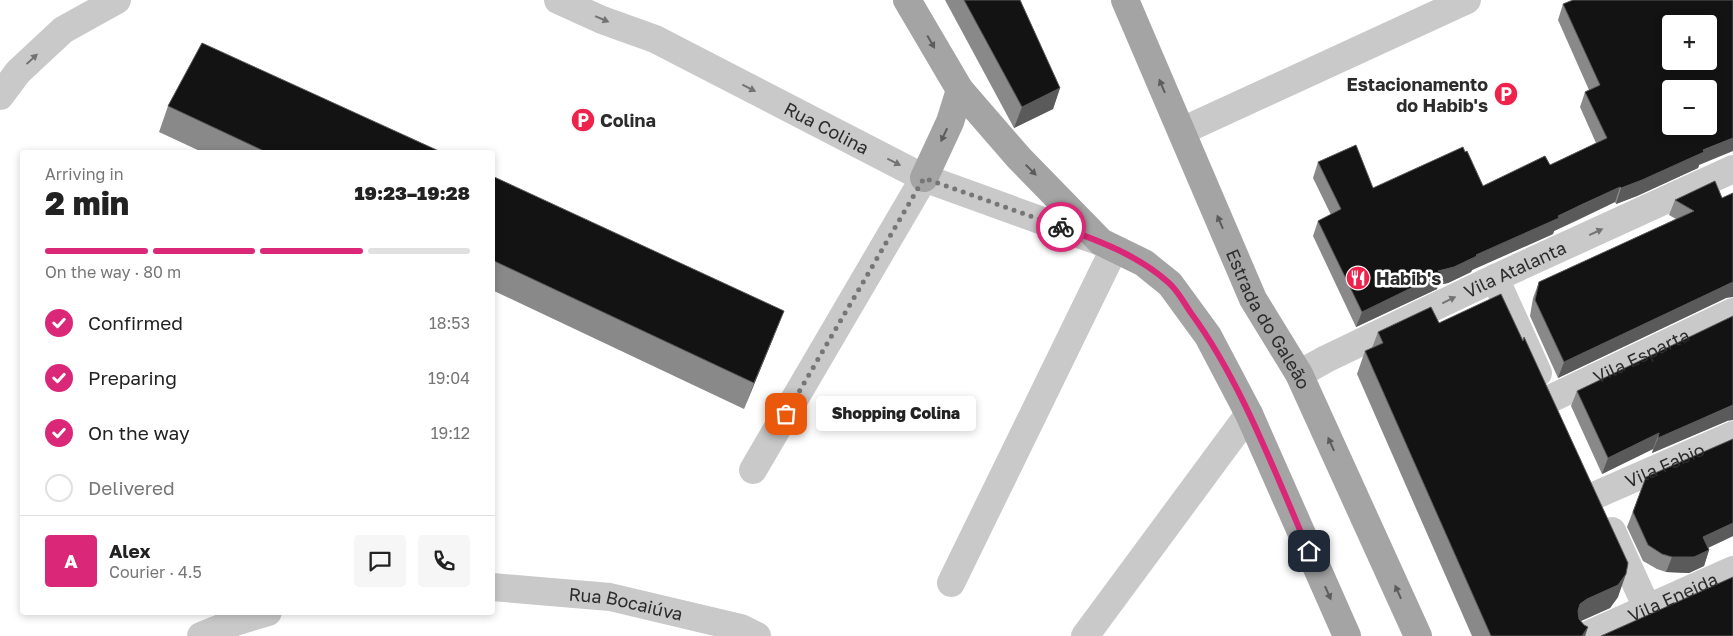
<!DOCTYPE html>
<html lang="en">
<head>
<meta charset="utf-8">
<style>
	body { margin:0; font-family:"Golos Text",sans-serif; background:#f6f6f6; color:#222; height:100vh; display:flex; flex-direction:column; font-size:19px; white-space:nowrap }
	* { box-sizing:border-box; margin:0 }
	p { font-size:16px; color:#767676 }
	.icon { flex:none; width:28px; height:28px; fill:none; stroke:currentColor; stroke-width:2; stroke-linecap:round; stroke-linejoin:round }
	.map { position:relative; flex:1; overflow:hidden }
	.side { position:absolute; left:20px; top:150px; width:475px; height:465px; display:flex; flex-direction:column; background:#fff; border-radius:5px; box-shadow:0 2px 8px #0003 }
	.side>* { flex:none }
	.controls { position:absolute; left:1662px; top:15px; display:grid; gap:10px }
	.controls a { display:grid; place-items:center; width:55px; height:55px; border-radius:5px; background:#fff; box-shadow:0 2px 8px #0003; font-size:25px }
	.pin { position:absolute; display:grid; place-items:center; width:42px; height:42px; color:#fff; margin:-21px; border-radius:10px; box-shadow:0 2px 8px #0006 }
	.courier { position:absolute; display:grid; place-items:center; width:50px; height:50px; margin:-25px; border:4px solid #db2777; border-radius:50%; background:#fff; color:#222; box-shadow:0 1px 6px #0007 }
	.bubble { position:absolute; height:35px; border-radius:5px; background:#fff; box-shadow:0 2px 8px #0003; font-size:16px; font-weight:800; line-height:35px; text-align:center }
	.head em { font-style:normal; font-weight:800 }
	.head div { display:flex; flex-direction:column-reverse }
	.head { display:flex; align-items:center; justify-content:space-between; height:85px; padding:0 25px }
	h1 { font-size:32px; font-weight:800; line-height:38px }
	.bar { display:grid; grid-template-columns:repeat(4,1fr); gap:8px 5px; align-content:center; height:60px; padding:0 25px }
	.bar i { height:6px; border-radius:4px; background:#e0e0e0 }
	.bar .on { background:#db2777 }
	.bar p { grid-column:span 4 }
	.line { display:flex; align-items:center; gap:12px; padding:0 25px; border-top:1px solid #e0e0e0 }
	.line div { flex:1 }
	.round { display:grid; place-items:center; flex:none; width:52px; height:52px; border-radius:5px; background:#f6f6f6 }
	ol { padding:0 25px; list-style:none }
	li { display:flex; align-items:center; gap:15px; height:55px }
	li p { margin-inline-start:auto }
	li .icon { padding:5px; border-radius:50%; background:#db2777; color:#fff; stroke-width:4 }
	li:last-child { color:#767676 }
	li i { width:28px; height:28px; border:2px solid #e0e0e0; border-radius:50% }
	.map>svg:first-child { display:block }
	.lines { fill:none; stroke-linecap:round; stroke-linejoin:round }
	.minor { stroke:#c9c9c9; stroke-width:28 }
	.major { stroke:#a4a4a4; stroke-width:28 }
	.wall { fill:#898989 }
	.shaded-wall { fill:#5a5a5a }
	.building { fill:#131313; stroke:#5a5a5a; fill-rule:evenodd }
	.oneway { fill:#737373 }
	.oneway2 { fill:#5c5c5c }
	.done { stroke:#767676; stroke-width:5; stroke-dasharray:0 9 }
	.route { stroke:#db2777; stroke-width:6 }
	.labels { text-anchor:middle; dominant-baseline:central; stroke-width:5; stroke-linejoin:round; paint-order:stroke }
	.poi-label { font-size:18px; font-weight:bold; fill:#2c2c2c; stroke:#fff; text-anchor:start }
	.street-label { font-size:18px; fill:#2c2c2c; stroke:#fff }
</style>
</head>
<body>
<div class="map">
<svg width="1733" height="636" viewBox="0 0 1733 636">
	<rect width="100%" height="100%" fill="#fff"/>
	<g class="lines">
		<g class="minor">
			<path id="s1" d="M558,0L602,20L655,39L924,178L1101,242"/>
			<path d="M0,96L18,72L63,30L117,0"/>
			<path d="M1182,131L1467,0"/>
			<path d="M1495,278L1538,373"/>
			<path id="s2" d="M1299,374L1326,359L1495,278L1733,169"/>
			<path id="s3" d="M1550,399L1733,312"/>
			<path d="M753,470L924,178"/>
			<path id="s4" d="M1596,495L1733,435"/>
			<path d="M1612,531L1647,608"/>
			<path d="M951,583L1114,249"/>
			<path id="s5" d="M492,587L610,597L741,628L757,636"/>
			<path d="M201,636L238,621L268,612"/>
			<path d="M1085,636L1249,414"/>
			<path id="s6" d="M1585,636L1733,570"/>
		</g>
		<g class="major">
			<path d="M907,0L960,90L1019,158L1101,242L1144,263L1170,284L1208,336L1249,414L1347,636"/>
			<path id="s7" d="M1125,0L1253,299L1299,374L1418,636"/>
			<path d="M924,178L950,122L960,90"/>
		</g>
	</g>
	<g class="wall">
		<path d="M945,0H1020L1060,88L1053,109L1014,128Z"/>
		<path d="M1563,4L1699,165L1698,168L1637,196L1616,204L1615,202L1578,220L1554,231L1553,234L1472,270L1471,272L1448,283L1438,285L1437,289L1356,327L1313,236L1318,221L1331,215L1313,178L1318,162L1373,188L1483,186L1550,165L1596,143L1580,107L1585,92L1589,90L1558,20Z"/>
		<path d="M168,106L441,152H202L159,132Z"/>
		<path d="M492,176L774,336L744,409L492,290Z"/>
		<path d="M1715,181L1726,298L1558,378L1530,316L1533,298L1539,282L1676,219L1669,215L1675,200Z"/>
		<path d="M1439,323L1618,597L1610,608L1580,621L1584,625L1588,627L1585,636H1472L1357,374L1365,351L1372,348L1378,332Z"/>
		<path d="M1577,391L1727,421L1652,453L1653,449L1602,474L1571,406Z"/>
		<path d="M1733,439V536L1708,548L1709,550L1704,566L1689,573L1666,572L1657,569L1643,561L1627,527L1646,477Z"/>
	</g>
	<g class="shaded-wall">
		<path d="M1060,88L1053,109L1014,128L1022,107Z"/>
		<path d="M1733,138V151L1699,165L1698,168L1637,196L1616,204L1621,188L1703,150Z"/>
		<path d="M1620,187L1615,202L1554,231L1553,234L1472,270L1471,272L1448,283L1438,285L1437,289L1356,327L1362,312L1438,271L1476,255Z"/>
		<path d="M1733,282V297L1726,298L1558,378L1564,362Z"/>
		<path d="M784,311L774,336L744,409L754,383Z"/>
		<path d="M1733,405V420L1727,421L1652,453L1658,438Z"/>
		<path d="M1659,433L1653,449L1602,474L1608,458Z"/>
		<path d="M1733,523V536L1697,553L1703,537Z"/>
		<path d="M1709,550L1704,566L1689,573L1666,572L1672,557Z"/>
		<path d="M1626,574L1618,597L1610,608L1579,622L1572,627L1580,604L1587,599Z"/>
		<path d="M1588,627L1585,636H1582Z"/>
	</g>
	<g class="building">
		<path d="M964,0H1020L1060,88L1022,107Z"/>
		<path d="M1573,0H1733V138L1703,150L1704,152L1642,180L1621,188L1620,187L1583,204L1558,216L1559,218L1476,255L1477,256L1454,267L1438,271L1442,273L1362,312L1318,221L1341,209L1318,162L1356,145L1373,188L1463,147L1465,152L1467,151L1483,186L1545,156L1550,165L1607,138L1585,92L1600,85L1563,4ZM1671,24H1709V61H1671ZM1671,89H1709V126H1671Z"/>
		<path d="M202,43L441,152H266L168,106Z"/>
		<path d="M492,176L784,311L754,383L492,260Z"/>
		<path d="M1715,181L1722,198L1733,193V282L1564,362L1535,300L1539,282L1694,211L1675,200Z"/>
		<path d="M1501,294L1523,341L1524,337L1628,563L1626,574L1618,585L1587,599L1580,604L1578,611L1579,619L1584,625L1588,627L1582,636H1491L1365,351L1383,343L1378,332L1431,307L1439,323Z"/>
		<path d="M1733,316V405L1658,438L1659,433L1608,458L1577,391Z"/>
		<path d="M1733,439V523L1703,537L1709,550L1694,557H1672L1662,554L1648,545L1633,512L1646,477Z"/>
		<path d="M1733,577V636H1601Z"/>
	</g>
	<defs><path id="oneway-solid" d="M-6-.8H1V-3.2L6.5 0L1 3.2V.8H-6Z" transform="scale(1.25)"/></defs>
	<g class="oneway">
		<use href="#oneway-solid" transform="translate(602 19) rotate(23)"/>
		<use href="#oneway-solid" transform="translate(32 59) rotate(-43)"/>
		<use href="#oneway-solid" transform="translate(749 88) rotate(27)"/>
		<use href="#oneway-solid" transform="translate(894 162) rotate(27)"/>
		<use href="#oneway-solid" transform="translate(1596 232) rotate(-25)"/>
		<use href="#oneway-solid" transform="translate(1449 300) rotate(-26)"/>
	</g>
	<g class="oneway2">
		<use href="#oneway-solid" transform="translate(931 42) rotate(60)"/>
		<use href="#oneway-solid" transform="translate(1162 86) rotate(-113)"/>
		<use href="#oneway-solid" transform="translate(944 135) rotate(115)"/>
		<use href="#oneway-solid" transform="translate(1031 170) rotate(45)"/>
		<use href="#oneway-solid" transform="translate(1220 222) rotate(-113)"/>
		<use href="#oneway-solid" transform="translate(1331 444) rotate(-114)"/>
		<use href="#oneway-solid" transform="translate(1398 592) rotate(-114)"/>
		<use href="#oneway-solid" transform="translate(1328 593) rotate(66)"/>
	</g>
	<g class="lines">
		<path class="done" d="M786,414L924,178L1061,227"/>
		<path class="route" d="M1061,227C1099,241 1138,255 1169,283C1178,291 1184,303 1191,313C1241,381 1275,473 1309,551"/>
	</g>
	<defs>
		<g id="parking-disc" transform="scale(1.25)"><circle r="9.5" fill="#ef224c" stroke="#fff"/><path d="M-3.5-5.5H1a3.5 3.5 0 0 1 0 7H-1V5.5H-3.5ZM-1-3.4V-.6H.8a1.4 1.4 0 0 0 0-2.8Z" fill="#fff"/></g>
		<g id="restaurant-disc" transform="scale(1.25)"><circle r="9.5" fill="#ef224c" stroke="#fff"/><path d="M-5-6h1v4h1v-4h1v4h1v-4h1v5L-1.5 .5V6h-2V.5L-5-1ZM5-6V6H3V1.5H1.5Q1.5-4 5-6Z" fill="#fff"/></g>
	</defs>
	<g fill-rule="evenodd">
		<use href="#parking-disc" x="1506" y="94"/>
		<use href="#parking-disc" x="583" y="120"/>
		<use href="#restaurant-disc" x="1358" y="278"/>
	</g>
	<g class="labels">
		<g class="poi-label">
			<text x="1488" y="84" text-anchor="end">Estacionamento<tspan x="1488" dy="21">do Habib's</tspan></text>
			<text x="600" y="120">Colina</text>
			<text x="1376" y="278">Habib's</text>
		</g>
		<g class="street-label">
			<text stroke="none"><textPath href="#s1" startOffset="298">Rua Colina</textPath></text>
			<text stroke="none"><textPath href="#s2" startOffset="240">Vila Atalanta</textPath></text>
			<text stroke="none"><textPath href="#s7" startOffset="350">Estrada do Galeão</textPath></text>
			<text stroke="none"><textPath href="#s3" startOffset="101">Vila Esparta</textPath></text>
			<text stroke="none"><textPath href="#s4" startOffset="75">Vila Fabio</textPath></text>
			<text stroke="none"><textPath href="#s6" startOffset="96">Vila Eneida</textPath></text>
			<text stroke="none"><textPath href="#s5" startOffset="135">Rua Bocaiúva</textPath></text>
		</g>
	</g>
</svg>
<div class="controls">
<a>+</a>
<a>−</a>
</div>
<div class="pin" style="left:786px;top:414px;background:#ea580c"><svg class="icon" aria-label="bag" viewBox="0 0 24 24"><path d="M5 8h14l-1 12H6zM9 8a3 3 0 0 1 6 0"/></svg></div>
<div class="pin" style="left:1309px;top:551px;background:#1f2937"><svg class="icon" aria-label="home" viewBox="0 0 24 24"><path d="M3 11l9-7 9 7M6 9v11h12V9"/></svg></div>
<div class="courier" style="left:1061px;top:227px"><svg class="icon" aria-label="bike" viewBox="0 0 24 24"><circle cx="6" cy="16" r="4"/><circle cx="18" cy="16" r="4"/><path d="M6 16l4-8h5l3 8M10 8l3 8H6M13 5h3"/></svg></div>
<div class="bubble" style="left:816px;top:396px;width:160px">Shopping Colina</div>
<section class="side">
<div class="head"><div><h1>2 min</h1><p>Arriving in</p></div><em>19:23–19:28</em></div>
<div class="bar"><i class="on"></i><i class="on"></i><i class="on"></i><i></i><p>On the way · 80 m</p></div>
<ol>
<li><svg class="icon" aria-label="check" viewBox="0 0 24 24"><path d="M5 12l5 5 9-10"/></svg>Confirmed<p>18:53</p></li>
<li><svg class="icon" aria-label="check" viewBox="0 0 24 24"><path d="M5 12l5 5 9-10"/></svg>Preparing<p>19:04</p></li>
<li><svg class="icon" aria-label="check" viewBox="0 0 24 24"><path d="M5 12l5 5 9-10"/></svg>On the way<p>19:12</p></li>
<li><i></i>Delivered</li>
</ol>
<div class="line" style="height:90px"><b class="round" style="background:#db2777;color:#fff">A</b><div><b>Alex</b><p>Courier · 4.5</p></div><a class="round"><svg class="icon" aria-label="chat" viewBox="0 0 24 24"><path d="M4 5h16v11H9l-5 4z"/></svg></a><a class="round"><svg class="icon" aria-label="phone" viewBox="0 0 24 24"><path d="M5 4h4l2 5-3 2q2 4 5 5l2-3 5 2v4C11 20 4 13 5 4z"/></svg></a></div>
</section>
</div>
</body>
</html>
